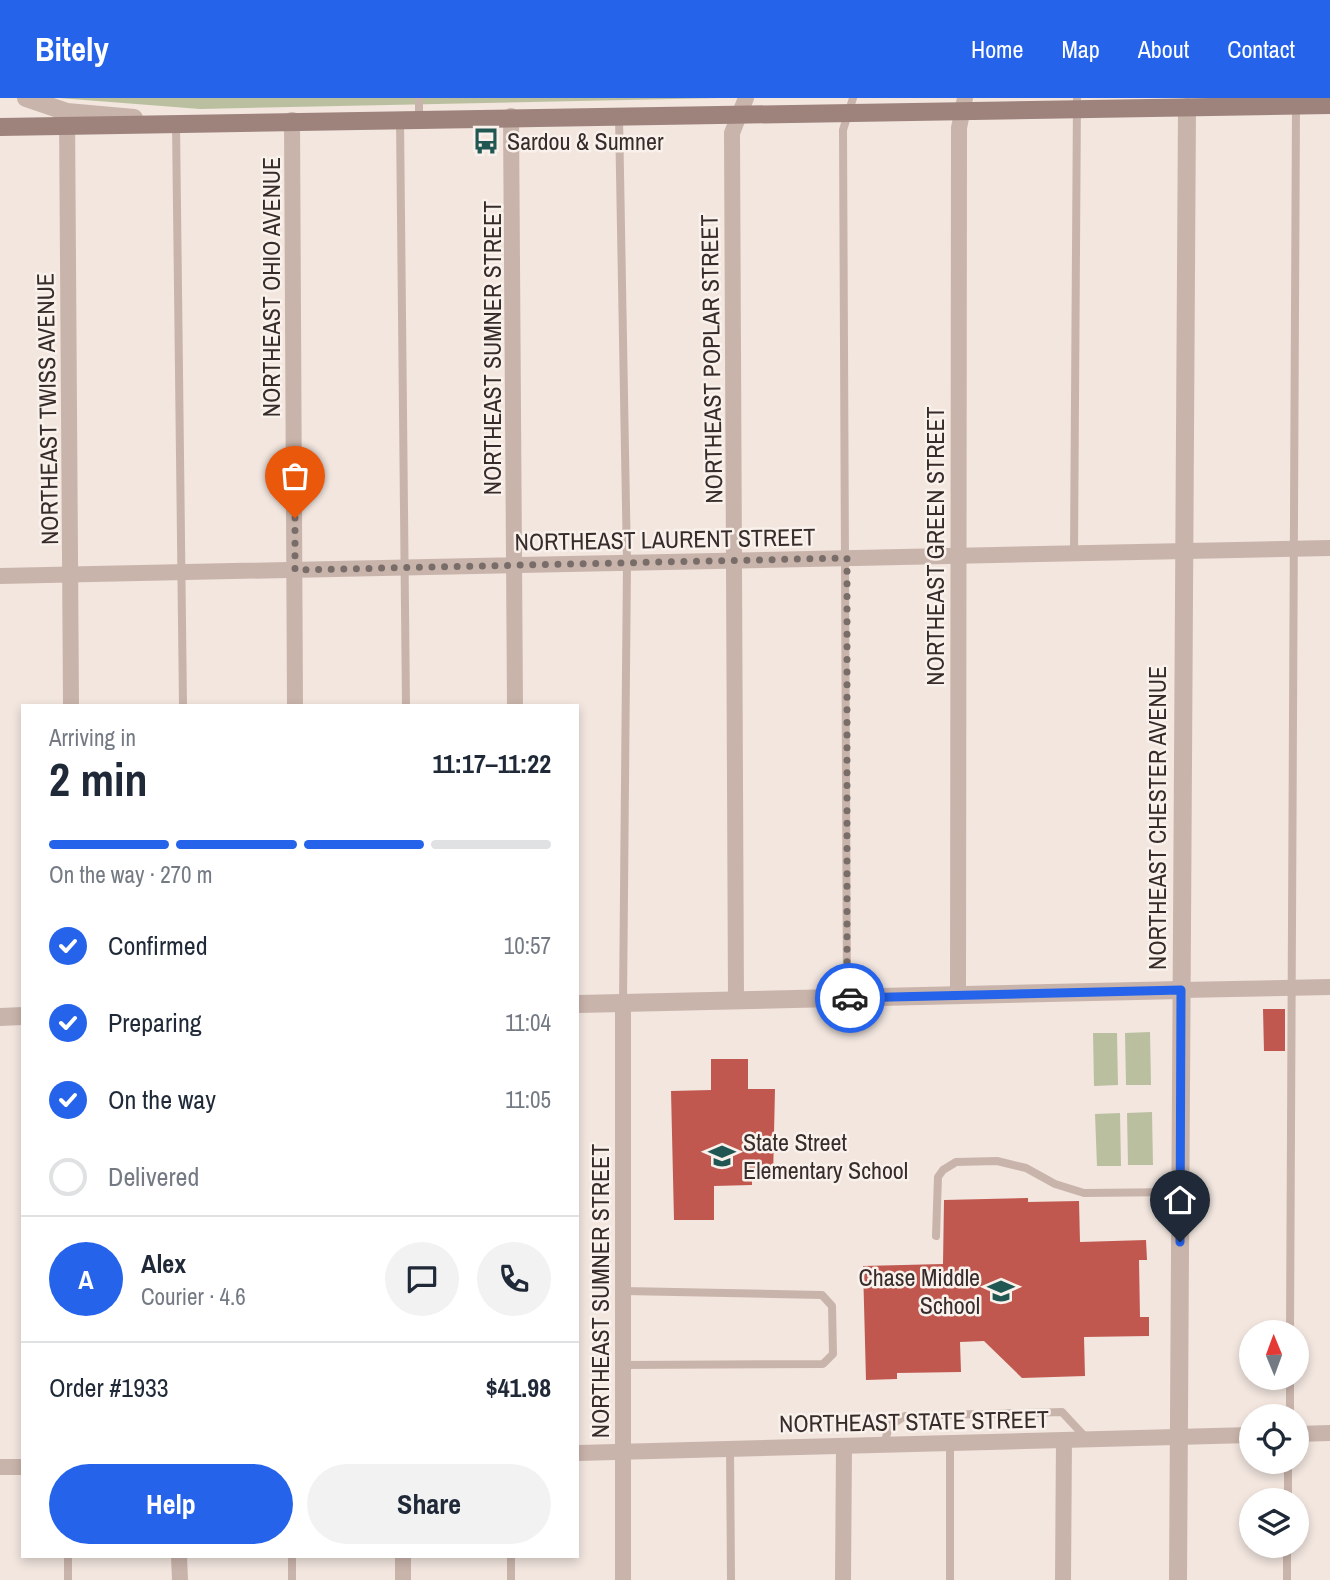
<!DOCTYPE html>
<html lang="en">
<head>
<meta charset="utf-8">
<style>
	body { margin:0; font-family:"Archivo Narrow",sans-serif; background:#f2f2f3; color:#1f2937; height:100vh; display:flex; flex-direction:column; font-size:26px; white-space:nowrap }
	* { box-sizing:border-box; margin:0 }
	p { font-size:23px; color:#747a83 }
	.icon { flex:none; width:38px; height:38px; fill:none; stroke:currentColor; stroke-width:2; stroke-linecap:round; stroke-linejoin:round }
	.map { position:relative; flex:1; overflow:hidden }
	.panel { position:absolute; left:21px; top:606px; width:558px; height:854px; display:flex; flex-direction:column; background:#fff; border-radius:0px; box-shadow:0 4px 10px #0003 }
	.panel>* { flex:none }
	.needle { width:46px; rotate:359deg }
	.tools { position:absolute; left:1239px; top:1222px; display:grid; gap:14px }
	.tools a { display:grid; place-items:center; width:70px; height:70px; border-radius:50%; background:#fff; box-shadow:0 4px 10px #0003; font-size:35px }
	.pin { position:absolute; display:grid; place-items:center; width:60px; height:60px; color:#fff; margin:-72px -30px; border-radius:50% 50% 50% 0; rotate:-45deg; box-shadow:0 0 7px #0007 }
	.pin .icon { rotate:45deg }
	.courier { position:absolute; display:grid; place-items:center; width:70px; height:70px; margin:-35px; border:5px solid #2563eb; border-radius:50%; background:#fff; color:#222; box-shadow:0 2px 9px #0007 }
	.head em { font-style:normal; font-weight:700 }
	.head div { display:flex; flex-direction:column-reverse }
	.head { display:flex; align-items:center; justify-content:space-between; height:119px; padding:0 28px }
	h1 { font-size:46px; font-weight:700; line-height:52px }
	.bar { display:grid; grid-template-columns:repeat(4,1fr); gap:10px 7px; align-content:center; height:84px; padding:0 28px }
	.bar i { height:9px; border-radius:5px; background:#e0e1e3 }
	.bar .on { background:#2563eb }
	.bar p { grid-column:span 4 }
	.line { display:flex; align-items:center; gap:18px; padding:0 28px; border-top:2px solid #e0e1e3 }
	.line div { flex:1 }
	.round { display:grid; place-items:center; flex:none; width:74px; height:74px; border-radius:37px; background:#f2f2f3 }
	ol { padding:0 28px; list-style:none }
	li { display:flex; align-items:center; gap:21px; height:77px }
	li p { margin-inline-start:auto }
	li .icon { padding:7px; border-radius:50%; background:#2563eb; color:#fff; stroke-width:4 }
	li:last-child { color:#747a83 }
	li i { width:38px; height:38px; border:4px solid #e0e1e3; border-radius:50% }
	.primary-button { display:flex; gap:14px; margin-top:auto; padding:14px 28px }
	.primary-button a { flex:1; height:80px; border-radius:42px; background:#2563eb; color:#fff; font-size:28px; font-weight:700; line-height:80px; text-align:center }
	.primary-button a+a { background:#f2f2f3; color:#1f2937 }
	header { display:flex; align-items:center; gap:42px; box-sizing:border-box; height:98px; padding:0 35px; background:#2563eb; color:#fff }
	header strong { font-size:33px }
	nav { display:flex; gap:38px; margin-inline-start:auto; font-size:24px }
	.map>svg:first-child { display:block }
	.green { fill:#bac09f }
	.building { fill:#c0584f }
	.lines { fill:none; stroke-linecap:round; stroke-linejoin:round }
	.service { stroke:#c9b4ab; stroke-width:8 }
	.minor { stroke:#c9b4ab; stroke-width:16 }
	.tertiary { stroke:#c9b4ab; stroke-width:18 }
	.secondary { stroke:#9d837c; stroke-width:18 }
	.done { stroke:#796d69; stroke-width:7; stroke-dasharray:0 12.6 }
	.route { stroke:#2563eb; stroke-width:9 }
	.labels { text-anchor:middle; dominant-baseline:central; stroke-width:5; stroke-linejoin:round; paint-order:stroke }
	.poi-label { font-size:24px; fill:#382c2a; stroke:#f9f1eb; text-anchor:start }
	.street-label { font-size:24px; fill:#382c2a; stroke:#f9f1eb }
</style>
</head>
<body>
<header>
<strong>Bitely</strong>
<nav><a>Home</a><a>Map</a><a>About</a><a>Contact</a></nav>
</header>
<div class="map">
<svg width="1330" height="1482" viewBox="0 0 1330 1482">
	<rect width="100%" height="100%" fill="#f2e6df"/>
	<g class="green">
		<path d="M59,0H720L200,11Z"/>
		<path d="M1150,934L1151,987H1126L1125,935Z"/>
		<path d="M1093,935H1117L1118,987L1094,988Z"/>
		<path d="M1152,1014L1153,1067H1128L1127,1015Z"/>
		<path d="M1120,1015L1121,1068H1097L1095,1016Z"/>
	</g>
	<g class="building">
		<path d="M1263,911H1285V953H1264Z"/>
		<path d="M711,961H748V991H775L773,1080H752V1087L714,1088V1122H674L671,993L711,992Z"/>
		<path d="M1028,1100V1104L1079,1103L1080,1144L1146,1142L1147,1162H1139L1140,1219H1149V1238L1084,1239L1085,1278L1022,1280L984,1243L960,1244L961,1274L897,1275V1281L866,1282L863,1168L943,1166L944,1102Z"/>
	</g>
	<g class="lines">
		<g class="service">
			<path d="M419,0V20"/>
			<path d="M619,19L627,464L623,905"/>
			<path d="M400,21L406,607"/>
			<path d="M176,25L183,607"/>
			<path d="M1074,455L1077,0"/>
			<path d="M847,900L843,32L853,0"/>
			<path d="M936,1138L938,1079L943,1072L956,1064L997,1063L1026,1070L1055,1086L1084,1095L1180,1094"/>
			<path d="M624,1193L822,1197L832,1208L833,1256L823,1266L624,1267"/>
			<path d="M1290,1234L1296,8"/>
			<path d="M1290,1318V1279"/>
			<path d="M884,1347L889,1328L905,1318L1062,1314L1088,1342"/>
			<path d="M730,1351L731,1482"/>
			<path d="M1288,1402V1363"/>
			<path d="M1287,1447V1482"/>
			<path d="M68,1482V1458"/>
			<path d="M292,1482V1458"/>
			<path d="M511,1482V1458"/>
			<path d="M950,1482V1345"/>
		</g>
		<g class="minor">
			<path d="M67,15L71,607"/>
			<path d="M511,18L515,607"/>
			<path d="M292,22L295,607"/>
			<path d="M0,478L1330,450"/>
			<path d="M1181,892L1330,889"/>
			<path d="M958,897L959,30L965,0"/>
			<path d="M736,902L732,35L746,0"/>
			<path d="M1297,1336L1330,1335"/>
			<path d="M578,1355L1251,1337"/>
			<path d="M0,1369H23"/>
			<path d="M179,1458L180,1482"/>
			<path d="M403,1482V1458"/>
			<path d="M623,1482V905"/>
			<path d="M843,1482L844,1348"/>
			<path d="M1063,1482L1064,1342"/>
		</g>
		<g class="tertiary">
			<path d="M26,0L67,14L134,20"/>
			<path d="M578,906L1181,892"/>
			<path d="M0,919L23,918"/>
			<path d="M1178,1482L1187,9"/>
		</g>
		<path class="secondary" d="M0,29L1330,7"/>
	</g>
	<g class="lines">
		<path class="done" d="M295,420V472L847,460V900H850"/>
		<path class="route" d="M850,900L1181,892L1180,1144"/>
	</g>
	<defs>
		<g id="bus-bare" transform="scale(2.1)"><path d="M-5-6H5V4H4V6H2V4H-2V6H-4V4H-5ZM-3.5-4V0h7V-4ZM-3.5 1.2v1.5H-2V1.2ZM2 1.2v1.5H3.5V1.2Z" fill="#215752" stroke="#f9f1eb" stroke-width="2.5" paint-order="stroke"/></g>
		<g id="school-bare" transform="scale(2.1)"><path d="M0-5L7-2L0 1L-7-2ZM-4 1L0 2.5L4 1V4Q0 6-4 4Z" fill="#215752" stroke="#f9f1eb" stroke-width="2.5" paint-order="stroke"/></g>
	</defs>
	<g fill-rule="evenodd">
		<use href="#bus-bare" x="486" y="43"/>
		<use href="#school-bare" x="722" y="1058"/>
		<use href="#school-bare" x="1001" y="1193"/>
	</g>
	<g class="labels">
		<g class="poi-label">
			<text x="507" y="43">Sardou &amp; Sumner</text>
			<text x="743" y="1044">State Street<tspan x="743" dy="28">Elementary School</tspan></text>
			<text x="980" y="1179" text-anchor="end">Chase Middle<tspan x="980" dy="28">School</tspan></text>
		</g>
		<g class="street-label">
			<text transform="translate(271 189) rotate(-90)">NORTHEAST OHIO AVENUE</text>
			<text transform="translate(492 250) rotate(-90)">NORTHEAST SUMNER STREET</text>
			<text transform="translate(711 261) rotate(-91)">NORTHEAST POPLAR STREET</text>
			<text transform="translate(47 311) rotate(-91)">NORTHEAST TWISS AVENUE</text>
			<text transform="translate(665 441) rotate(-1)">NORTHEAST LAURENT STREET</text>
			<text transform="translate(935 448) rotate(-90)">NORTHEAST GREEN STREET</text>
			<text transform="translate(1157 720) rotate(-90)">NORTHEAST CHESTER AVENUE</text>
			<text transform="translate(600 1193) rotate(-90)">NORTHEAST SUMNER STREET</text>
			<text transform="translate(914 1323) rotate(-1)">NORTHEAST STATE STREET</text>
		</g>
	</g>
</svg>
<div class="tools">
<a><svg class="needle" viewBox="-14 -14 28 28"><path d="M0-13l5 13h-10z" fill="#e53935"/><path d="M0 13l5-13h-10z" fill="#747a83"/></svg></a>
<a><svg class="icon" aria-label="locate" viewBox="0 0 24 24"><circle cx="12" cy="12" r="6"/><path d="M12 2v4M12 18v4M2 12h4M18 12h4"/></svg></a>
<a><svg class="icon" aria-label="layers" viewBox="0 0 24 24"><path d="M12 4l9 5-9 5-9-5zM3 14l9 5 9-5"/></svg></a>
</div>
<div class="pin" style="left:295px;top:420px;background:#ea580c"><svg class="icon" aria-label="bag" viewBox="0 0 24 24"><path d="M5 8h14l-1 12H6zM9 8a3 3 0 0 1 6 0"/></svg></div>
<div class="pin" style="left:1180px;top:1144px;background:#1f2937"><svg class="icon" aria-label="home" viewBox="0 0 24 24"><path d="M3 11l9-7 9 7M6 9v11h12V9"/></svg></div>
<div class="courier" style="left:850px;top:900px"><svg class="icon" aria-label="car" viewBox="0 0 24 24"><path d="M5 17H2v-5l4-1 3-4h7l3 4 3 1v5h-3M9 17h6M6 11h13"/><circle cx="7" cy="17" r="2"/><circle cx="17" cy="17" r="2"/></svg></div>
<section class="panel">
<div class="head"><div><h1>2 min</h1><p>Arriving in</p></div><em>11:17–11:22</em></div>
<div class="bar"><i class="on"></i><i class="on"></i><i class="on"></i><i></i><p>On the way · 270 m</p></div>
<ol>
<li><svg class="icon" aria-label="check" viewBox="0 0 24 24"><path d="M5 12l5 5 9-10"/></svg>Confirmed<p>10:57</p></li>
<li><svg class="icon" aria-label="check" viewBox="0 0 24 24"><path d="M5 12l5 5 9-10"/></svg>Preparing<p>11:04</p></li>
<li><svg class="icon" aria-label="check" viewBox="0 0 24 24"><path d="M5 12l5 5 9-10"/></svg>On the way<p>11:05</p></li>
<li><i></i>Delivered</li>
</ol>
<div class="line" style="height:126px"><b class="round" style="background:#2563eb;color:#fff">A</b><div><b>Alex</b><p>Courier · 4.6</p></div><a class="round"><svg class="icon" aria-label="chat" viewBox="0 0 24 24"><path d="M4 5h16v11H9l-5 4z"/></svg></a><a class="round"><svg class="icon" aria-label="phone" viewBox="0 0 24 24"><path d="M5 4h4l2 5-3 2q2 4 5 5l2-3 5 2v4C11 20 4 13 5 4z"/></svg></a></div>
<div class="line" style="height:91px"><div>Order #1933</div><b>$41.98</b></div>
<div class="primary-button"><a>Help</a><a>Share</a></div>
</section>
</div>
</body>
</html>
